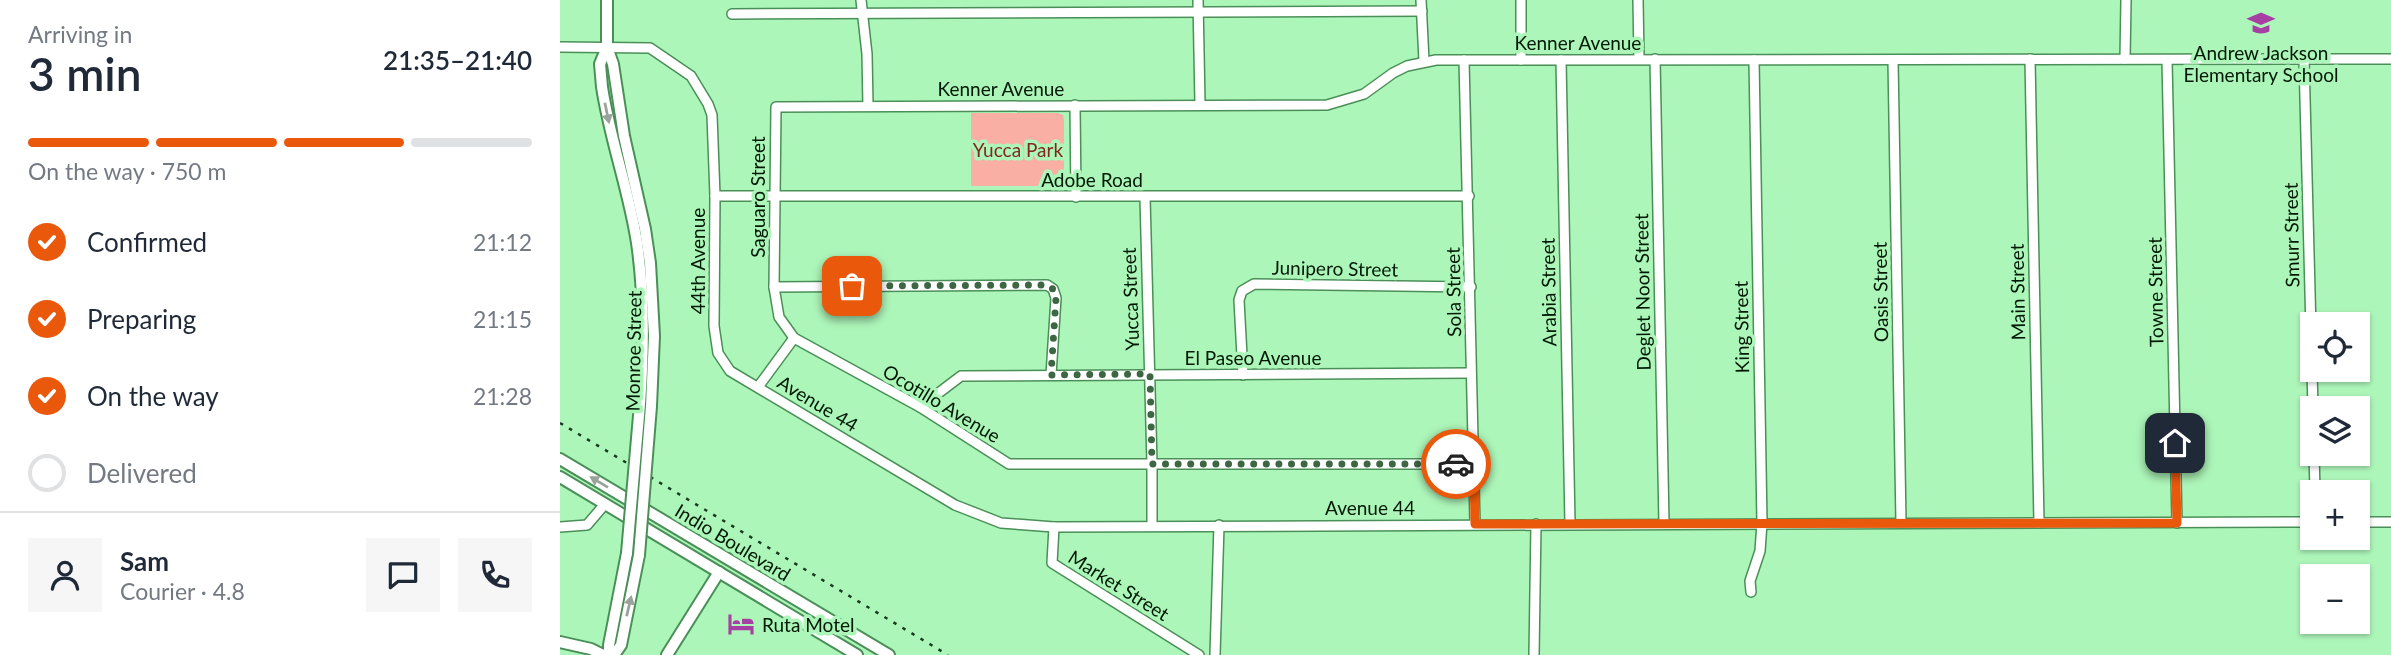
<!DOCTYPE html>
<html lang="en">
<head>
<meta charset="utf-8">
<style>
	body { margin:0; font-family:Lato,sans-serif; background:#f6f6f7; color:#1f2937; height:100vh; display:flex; flex-direction:column; font-size:26px; white-space:nowrap }
	* { box-sizing:border-box; margin:0 }
	p { font-size:23px; color:#747a83 }
	.icon { flex:none; width:38px; height:38px; fill:none; stroke:currentColor; stroke-width:2; stroke-linecap:round; stroke-linejoin:round }
	.map { position:relative; flex:1; overflow:hidden }
	.panel { display:flex; flex-direction:column; background:#fff; width:560px }
	.panel>* { flex:none }
	.buttons { position:absolute; left:1740px; top:312px; display:grid; gap:14px }
	.buttons a { display:grid; place-items:center; width:70px; height:70px; border-radius:0px; background:#fff; box-shadow:0 2px 5px #0004; font-size:35px }
	.pin { position:absolute; display:grid; place-items:center; width:60px; height:60px; color:#fff; margin:-30px; border-radius:14px; box-shadow:0 4px 10px #0006 }
	.courier { position:absolute; display:grid; place-items:center; width:70px; height:70px; margin:-35px; border:5px solid #ea580c; border-radius:50%; background:#fff; color:#222; box-shadow:0 2px 9px #0007 }
	.head em { font-style:normal; font-weight:600 }
	.head div { display:flex; flex-direction:column-reverse }
	.head { display:flex; align-items:center; justify-content:space-between; height:119px; padding:0 28px }
	h1 { font-size:46px; font-weight:600; line-height:52px }
	.bar { display:grid; grid-template-columns:repeat(4,1fr); gap:10px 7px; align-content:center; height:84px; padding:0 28px }
	.bar i { height:9px; border-radius:5px; background:#e0e1e3 }
	.bar .on { background:#ea580c }
	.bar p { grid-column:span 4 }
	.line { display:flex; align-items:center; gap:18px; padding:0 28px; border-top:2px solid #e0e1e3 }
	.line div { flex:1 }
	.round { display:grid; place-items:center; flex:none; width:74px; height:74px; border-radius:0px; background:#f6f6f7 }
	ol { padding:0 28px; list-style:none }
	li { display:flex; align-items:center; gap:21px; height:77px }
	li p { margin-inline-start:auto }
	li .icon { padding:7px; border-radius:50%; background:#ea580c; color:#fff; stroke-width:4 }
	li:last-child { color:#747a83 }
	li i { width:38px; height:38px; border:4px solid #e0e1e3; border-radius:50% }
	main { display:flex; flex:1; min-height:0 }
	.map>svg:first-child { display:block }
	.green { fill:#f9afa4 }
	.lines { fill:none; stroke-linecap:round; stroke-linejoin:round }
	.minor-casing { stroke:#4a8f58; stroke-width:12 }
	.major-casing { stroke:#4a8f58; stroke-width:14 }
	.minor { stroke:#fff; stroke-width:9 }
	.major { stroke:#fff; stroke-width:10 }
	.rail { stroke:#1b3b21; stroke-width:2.5; stroke-dasharray:3.5 7; stroke-linecap:butt }
	.major-bridge-casing { stroke:#4a8f58; stroke-width:14; stroke-linecap:butt }
	.major-bridge { stroke:#fff; stroke-width:10 }
	.oneway { fill:#99a39b }
	.done { stroke:#3d6643; stroke-width:7; stroke-dasharray:0 12.6 }
	.route { stroke:#ea580c; stroke-width:9 }
	.labels { text-anchor:middle; dominant-baseline:central; stroke-width:7; stroke-linejoin:round; paint-order:stroke }
	.street-label { font-size:19px; fill:#001804; stroke:#adf6b9 }
	.poi-label { font-size:19px; fill:#001804; stroke:#adf6b9 }
	.park-label { font-size:19px; fill:#82261e; stroke:#adf6b9 }
</style>
</head>
<body>
<main>
<section class="panel">
<div class="head"><div><h1>3 min</h1><p>Arriving in</p></div><em>21:35–21:40</em></div>
<div class="bar"><i class="on"></i><i class="on"></i><i class="on"></i><i></i><p>On the way · 750 m</p></div>
<ol>
<li><svg class="icon" aria-label="check" viewBox="0 0 24 24"><path d="M5 12l5 5 9-10"/></svg>Confirmed<p>21:12</p></li>
<li><svg class="icon" aria-label="check" viewBox="0 0 24 24"><path d="M5 12l5 5 9-10"/></svg>Preparing<p>21:15</p></li>
<li><svg class="icon" aria-label="check" viewBox="0 0 24 24"><path d="M5 12l5 5 9-10"/></svg>On the way<p>21:28</p></li>
<li><i></i>Delivered</li>
</ol>
<div class="line" style="height:126px"><a class="round"><svg class="icon" aria-label="person" viewBox="0 0 24 24"><circle cx="12" cy="8" r="4"/><path d="M4 21q1-7 8-7t8 7"/></svg></a><div><b>Sam</b><p>Courier · 4.8</p></div><a class="round"><svg class="icon" aria-label="chat" viewBox="0 0 24 24"><path d="M4 5h16v11H9l-5 4z"/></svg></a><a class="round"><svg class="icon" aria-label="phone" viewBox="0 0 24 24"><path d="M5 4h4l2 5-3 2q2 4 5 5l2-3 5 2v4C11 20 4 13 5 4z"/></svg></a></div>
</section>
<div class="map">
<svg width="1831" height="655" viewBox="0 0 1831 655">
	<rect width="100%" height="100%" fill="#adf6b9"/>
	<path class="green" d="M411,113H498L503,115L504,120V183L500,186H411Z"/>
	<g class="lines">
		<g class="minor-casing">
			<g id="minor">
				<path d="M301,0L307,54L308,106"/>
				<path d="M638,0L640,104"/>
				<path d="M861,0L864,61"/>
				<path d="M961,0V60"/>
				<path d="M1078,0L1079,59"/>
				<path d="M172,14L862,11"/>
				<path d="M0,47L90,48L131,76L148,104L152,115L155,196L154,326L158,353L170,371L395,505L441,523L494,527L1752,522"/>
				<path d="M1095,59L1104,524"/>
				<path d="M1470,59L1479,523"/>
				<path d="M1565,59L1566,0"/>
				<path d="M904,60L915,524"/>
				<path d="M1001,60L1010,524"/>
				<path d="M1333,60L1341,523"/>
				<path d="M1607,60L1617,523"/>
				<path d="M1744,60L1753,408"/>
				<path d="M515,105L516,197"/>
				<path d="M155,196H909"/>
				<path d="M585,197L592,464V525"/>
				<path d="M214,287L487,285L493,289L496,298L491,375"/>
				<path d="M683,375L679,300L682,291L694,284L911,287"/>
				<path d="M198,387L234,338"/>
				<path d="M360,407L401,376L911,373"/>
				<path d="M1754,453L1755,492"/>
				<path d="M914,464H449L360,407L234,338L219,317L214,287L216,107L767,105L804,94L833,73L847,66L876,60L1831,59"/>
				<path d="M1797,522H1831"/>
				<path d="M0,527L27,525L45,504"/>
				<path d="M494,527L492,563L639,655"/>
				<path d="M1191,592L1190,581L1200,551L1202,523L1194,60"/>
				<path d="M655,655L659,525"/>
				<path d="M974,655L976,524"/>
			</g>
		</g>
		<g class="major-casing">
			<g id="major">
				<path d="M47,0V47L53,64L64,136L85,229L90,263L94,336L91,406"/>
				<path d="M47,47L40,64L42,87C50,140 69,190 77,243C85,297 84,350 80,404"/>
				<path d="M0,459L329,655"/>
				<path d="M0,477L297,655"/>
				<path d="M0,642L31,649L43,655"/>
				<path d="M49,655V645L67,553"/>
				<path d="M54,655L61,645L79,555"/>
				<path d="M107,655L159,572"/>
			</g>
		</g>
		<use href="#minor" class="minor"/>
		<use href="#major" class="major"/>
		<path class="rail" d="M0,423L388,655"/>
		<g class="major-bridge-casing">
			<g id="major-bridge">
				<path d="M67,553L80,404"/>
				<path d="M79,555L91,406"/>
			</g>
		</g>
		<use href="#major-bridge" class="major-bridge"/>
	</g>
	<defs><path id="oneway-solid" d="M-6-.8H1V-3.2L6.5 0L1 3.2V.8H-6Z" transform="scale(1.75)"/></defs>
	<g class="oneway">
		<use href="#oneway-solid" transform="translate(47 113) rotate(78)"/>
		<use href="#oneway-solid" transform="translate(39 482) rotate(-149)"/>
		<use href="#oneway-solid" transform="translate(69 606) rotate(-77)"/>
	</g>
	<g class="lines">
		<path class="done" d="M292,286L487,285L493,289L496,298L491,375L590,374L592,464H896"/>
		<path class="route" d="M896,464H914L915,524L1617,523L1615,443"/>
	</g>
	<defs>
		<g id="school-bare" transform="scale(2.1)"><path d="M0-5L7-2L0 1L-7-2ZM-4 1L0 2.5L4 1V4Q0 6-4 4Z" fill="#a640a3" stroke="#adf6b9" stroke-width="2.5" paint-order="stroke"/></g>
		<g id="hotel-bare" transform="scale(2.1)"><path d="M-6-4.5h1.5V1H6V5H4.5V3h-9V5H-6ZM-4 0a1.8 1.8 0 1 1 3.6 0ZM.5 0V-2.5h3Q6-2.5 6 0Z" fill="#a640a3" stroke="#adf6b9" stroke-width="2.5" paint-order="stroke"/></g>
	</defs>
	<g fill-rule="evenodd">
		<use href="#school-bare" x="1701" y="23"/>
		<use href="#hotel-bare" x="181" y="624"/>
	</g>
	<g class="labels">
		<g class="street-label">
			<text x="1018" y="42">Kenner Avenue</text>
			<text x="441" y="88">Kenner Avenue</text>
			<text x="532" y="179">Adobe Road</text>
			<text transform="translate(197 197) rotate(-90)">Saguaro Street</text>
			<text transform="translate(1731 235) rotate(-91)">Smurr Street</text>
			<text transform="translate(137 261) rotate(-90)">44th Avenue</text>
			<text transform="translate(775 268) rotate(1)">Junipero Street</text>
			<text transform="translate(893 292) rotate(-91)">Sola Street</text>
			<text transform="translate(988 292) rotate(-91)">Arabia Street</text>
			<text transform="translate(1082 292) rotate(-91)">Deglet Noor Street</text>
			<text transform="translate(1320 292) rotate(-91)">Oasis Street</text>
			<text transform="translate(1457 292) rotate(-91)">Main Street</text>
			<text transform="translate(1595 292) rotate(-91)">Towne Street</text>
			<text transform="translate(570 299) rotate(-92)">Yucca Street</text>
			<text transform="translate(1181 327) rotate(-91)">King Street</text>
			<text transform="translate(73 351) rotate(-89)">Monroe Street</text>
			<text x="693" y="357">El Paseo Avenue</text>
			<text transform="translate(258 403) rotate(31)">Avenue 44</text>
			<text transform="translate(382 403) rotate(31)">Ocotillo Avenue</text>
			<text x="810" y="507">Avenue 44</text>
			<text transform="translate(173 542) rotate(31)">Indio Boulevard</text>
			<text transform="translate(559 585) rotate(32)">Market Street</text>
		</g>
		<g class="poi-label">
			<text x="1701" y="52">Andrew Jackson<tspan x="1701" dy="22">Elementary School</tspan></text>
			<text x="202" y="624" text-anchor="start">Ruta Motel</text>
		</g>
		<g class="park-label">
			<text x="458" y="149">Yucca Park</text>
		</g>
	</g>
</svg>
<div class="buttons">
<a><svg class="icon" aria-label="locate" viewBox="0 0 24 24"><circle cx="12" cy="12" r="6"/><path d="M12 2v4M12 18v4M2 12h4M18 12h4"/></svg></a>
<a><svg class="icon" aria-label="layers" viewBox="0 0 24 24"><path d="M12 4l9 5-9 5-9-5zM3 14l9 5 9-5"/></svg></a>
<a>+</a>
<a>−</a>
</div>
<div class="pin" style="left:292px;top:286px;background:#ea580c"><svg class="icon" aria-label="bag" viewBox="0 0 24 24"><path d="M5 8h14l-1 12H6zM9 8a3 3 0 0 1 6 0"/></svg></div>
<div class="pin" style="left:1615px;top:443px;background:#1f2937"><svg class="icon" aria-label="home" viewBox="0 0 24 24"><path d="M3 11l9-7 9 7M6 9v11h12V9"/></svg></div>
<div class="courier" style="left:896px;top:464px"><svg class="icon" aria-label="car" viewBox="0 0 24 24"><path d="M5 17H2v-5l4-1 3-4h7l3 4 3 1v5h-3M9 17h6M6 11h13"/><circle cx="7" cy="17" r="2"/><circle cx="17" cy="17" r="2"/></svg></div>
</div>
</main>
</body>
</html>
